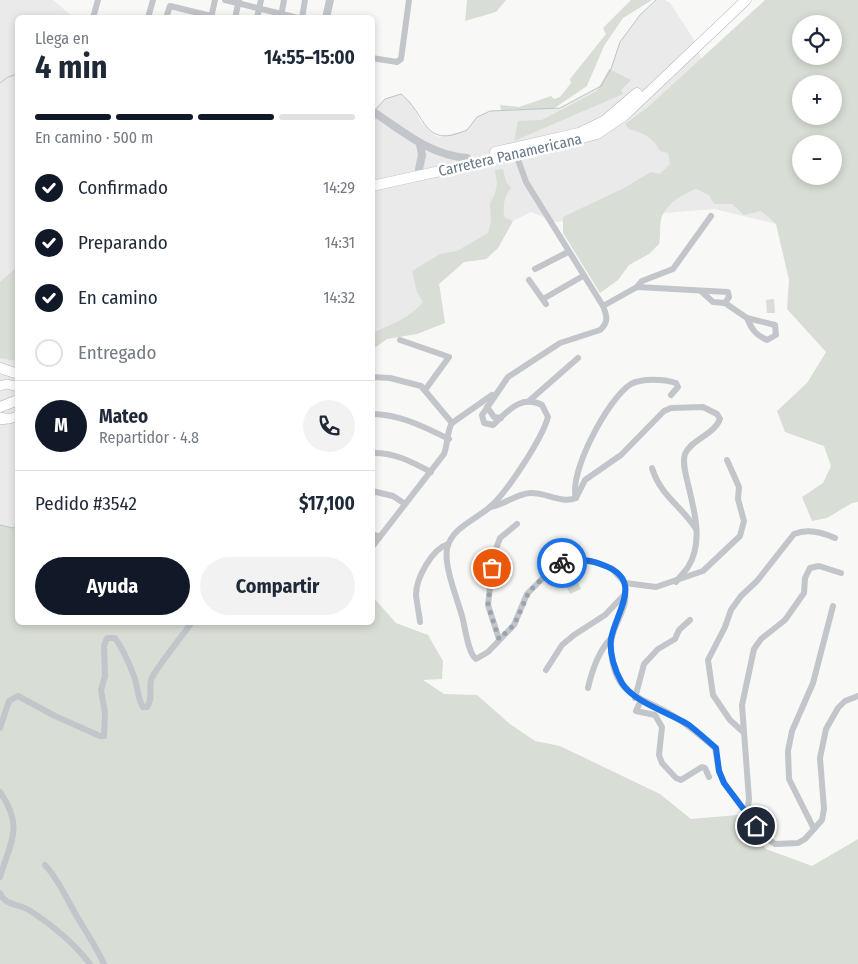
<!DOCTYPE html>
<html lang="es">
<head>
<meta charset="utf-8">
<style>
	body { margin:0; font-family:"Fira Sans Condensed",sans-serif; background:#f2f2f3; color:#1f2937; height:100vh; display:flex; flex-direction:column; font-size:19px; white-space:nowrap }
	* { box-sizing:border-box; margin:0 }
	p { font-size:16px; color:#747a83 }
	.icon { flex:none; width:28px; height:28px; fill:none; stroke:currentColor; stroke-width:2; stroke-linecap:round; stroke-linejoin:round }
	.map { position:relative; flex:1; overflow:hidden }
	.sheet { position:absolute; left:15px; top:15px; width:360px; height:610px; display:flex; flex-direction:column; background:#fff; border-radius:8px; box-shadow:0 2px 8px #0003 }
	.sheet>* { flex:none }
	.buttons { position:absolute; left:792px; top:15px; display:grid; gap:10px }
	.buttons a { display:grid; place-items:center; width:50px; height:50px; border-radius:50%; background:#fff; box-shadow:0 2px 8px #0003; font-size:25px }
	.pin { position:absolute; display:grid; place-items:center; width:42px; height:42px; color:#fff; margin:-21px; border:2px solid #fff; border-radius:50%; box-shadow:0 1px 5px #0007 }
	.courier { position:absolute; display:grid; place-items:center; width:50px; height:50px; margin:-25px; border:4px solid #1a73e8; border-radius:50%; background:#fff; color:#222; box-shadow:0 1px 6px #0007 }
	.head em { font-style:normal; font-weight:700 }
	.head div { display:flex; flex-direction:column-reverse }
	.head { display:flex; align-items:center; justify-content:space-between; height:85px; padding:0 20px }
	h1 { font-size:32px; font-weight:700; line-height:38px }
	.bar { display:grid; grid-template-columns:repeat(4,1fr); gap:8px 5px; align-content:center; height:60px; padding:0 20px }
	.bar i { height:6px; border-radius:4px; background:#e0e1e3 }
	.bar .on { background:#111827 }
	.bar p { grid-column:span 4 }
	.line { display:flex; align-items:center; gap:12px; padding:0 20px; border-top:1px solid #e0e1e3 }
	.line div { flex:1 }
	.round { display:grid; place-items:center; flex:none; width:52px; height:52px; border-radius:26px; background:#f2f2f3 }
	ol { padding:0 20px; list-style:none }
	li { display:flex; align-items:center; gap:15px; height:55px }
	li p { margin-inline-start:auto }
	li .icon { padding:5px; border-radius:50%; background:#111827; color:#fff; stroke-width:4 }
	li:last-child { color:#747a83 }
	li i { width:28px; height:28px; border:2px solid #e0e1e3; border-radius:50% }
	.primary-button { display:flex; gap:10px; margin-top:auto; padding:10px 20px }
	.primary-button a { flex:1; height:58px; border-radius:30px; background:#111827; color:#fff; font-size:20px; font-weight:700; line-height:58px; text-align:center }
	.primary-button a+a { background:#f2f2f3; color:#1f2937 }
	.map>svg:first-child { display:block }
	.built { fill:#e9eae9 }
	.green { fill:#d8ddd5; fill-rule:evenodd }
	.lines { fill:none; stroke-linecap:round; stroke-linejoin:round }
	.stream { stroke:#bbc5ca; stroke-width:1 }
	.secondary-casing { stroke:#b4b9be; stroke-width:10 }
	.trunk-casing { stroke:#b5b8bc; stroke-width:11 }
	.minor { stroke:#c2c5c9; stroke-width:6 }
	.tertiary { stroke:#c2c5c9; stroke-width:8 }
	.secondary { stroke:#fff; stroke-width:9 }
	.trunk { stroke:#fff; stroke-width:10 }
	.done { stroke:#9aa4ad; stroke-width:5; stroke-dasharray:0 9 }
	.route { stroke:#1a73e8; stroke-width:6 }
	.labels { text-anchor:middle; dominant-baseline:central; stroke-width:5; stroke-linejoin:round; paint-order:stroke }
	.street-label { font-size:15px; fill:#687786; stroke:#fff }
</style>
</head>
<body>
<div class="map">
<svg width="858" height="964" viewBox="0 0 858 964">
	<rect width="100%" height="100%" fill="#f8f9f6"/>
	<g class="built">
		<path d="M0,0H53L73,17L18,18V526L13,528L0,525Z"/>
		<path d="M656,0H665L670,3L693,38L761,211L776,224L714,209L556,222L531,212L513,221L498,248L486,259L464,262L439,284L445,323L387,339L373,349L372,113L376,108L385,99L401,94L411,103L421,122L434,135L440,137L467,130L477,117L490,111L560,108L601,86L611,69L620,42L640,15Z"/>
	</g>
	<g class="green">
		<path d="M467,0H506L496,12L465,21Z"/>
		<path d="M631,0H652L623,18L604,46L587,86L553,109L501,110L500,105L519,107L551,96L554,99L560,97L571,83L570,79L606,34L603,28Z"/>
		<path d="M765,0H858V502L852,503L827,518L812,521L802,497L823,483L831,466L824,446L785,432L777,411L807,383L826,352L787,309L789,280L776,224L761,211L744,215L732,204H714L709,195L696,189C682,194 668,203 662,216C659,224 661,236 659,244L649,254L629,265L618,280L600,293L563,233V217L624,188L651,172L660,174L670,164L668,153L660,151C653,137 643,133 629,129L625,124L647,108ZM801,24H834V56H801ZM801,84H834V116H801ZM801,144H834V176H801Z"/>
		<path d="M609,69L631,80L621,90L623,94L514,141L518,121L542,120L597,91Z"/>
		<path d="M503,169L506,182L511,188C504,197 502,206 505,218L513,221L498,248L486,259L464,262L439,284L445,323L417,334L387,339L373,349V333C391,324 409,319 423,302L417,292L412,271L440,254L457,251L488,233L491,222L490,203L495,194L497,184L495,170Z"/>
		<path d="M17,267V361L0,358V282Z"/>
		<path d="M774,299L775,313H767L766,300Z"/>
		<path d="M0,525L13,528L17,526L18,622H372L373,597L396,623L428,635L443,661L442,679L423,680L444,694L477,695L510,724L535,741L560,746L660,794L691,819L737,815L766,849L812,866L858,839V964H0Z"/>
		<path d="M572,569L581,589L570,594L561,575Z"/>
	</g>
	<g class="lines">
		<g class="stream">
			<path d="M0,83L8,77L18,74"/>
			<path d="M376,109L385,99L401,94C427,114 422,150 467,130L477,117L490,111L560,108L601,86L611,69L620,42L640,15L656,0"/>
			<path d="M0,525L13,528L18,526"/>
		</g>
		<g class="secondary-casing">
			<g id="secondary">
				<path d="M0,386L7,384L18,387"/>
				<path d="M0,417L9,419L18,416"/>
			</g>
		</g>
		<g class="trunk-casing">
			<g id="trunk">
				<path d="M495,152L579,133L604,121L637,93"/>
				<path d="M372,186L549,147L597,134L625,115L746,0"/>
				<path d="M0,368L18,374"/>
				<path d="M16,386H18"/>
				<path d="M0,407L18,400"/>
				<path d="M0,419H5"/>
			</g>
		</g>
		<g class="minor">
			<path d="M225,0L298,18"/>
			<path d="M281,16L284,0"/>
			<path d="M93,18L98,0"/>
			<path d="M148,18L153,0"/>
			<path d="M166,18L170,6L211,16"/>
			<path d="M211,18L215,0"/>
			<path d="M235,18L239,0"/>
			<path d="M257,18L261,0"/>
			<path d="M302,18L305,0"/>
			<path d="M372,58L397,62L401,59L409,0"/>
			<path d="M516,154L526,182L603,306C607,316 609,322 600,330L560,343L508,377L482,415L484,423L493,425C507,412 521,394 542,405L548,417C542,439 507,492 490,507C475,520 451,528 447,549C444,567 457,598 462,616C465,626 468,654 476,659L488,652L514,625L527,594L552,569L561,563L571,560L595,562L611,568L625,583C625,589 626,596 625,602C622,617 610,631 611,646C612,696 639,695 672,715C688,725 701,736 715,748L719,771L724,783L766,838L775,844L798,843L805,839L822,820L824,809L820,758L826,729L838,708L845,701L858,696"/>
			<path d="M535,269L568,252"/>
			<path d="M529,280L546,304"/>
			<path d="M637,287L642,281L673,269L711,216"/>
			<path d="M702,292L713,302L725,303"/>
			<path d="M543,299L583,276"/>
			<path d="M603,306L637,287L728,292L729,297L725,303L747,318L775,325L776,335L767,340C756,335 752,330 747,318"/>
			<path d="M400,340L449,357L425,390"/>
			<path d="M372,377L390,378L421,386L452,423"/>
			<path d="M529,401L578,358"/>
			<path d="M487,407L494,417L501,418"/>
			<path d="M372,414C400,414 426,428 449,439"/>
			<path d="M372,453C394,452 412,462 431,472"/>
			<path d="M652,468C661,497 681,505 696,529"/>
			<path d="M372,491L393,496L405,504"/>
			<path d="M576,498C568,473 609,397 631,384C642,378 664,379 676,383L678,387L671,395"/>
			<path d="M490,507C504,505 516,494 530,493C545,492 562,504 576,498L585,480L621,455L664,411L671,408L703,407L717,414L720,419C714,435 690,440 685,454C682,463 686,475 688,484C694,510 704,542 688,567C685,572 680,576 676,582"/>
			<path d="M372,534L380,537"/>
			<path d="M372,547L444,454C448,444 447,430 452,423L492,395"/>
			<path d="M625,583L656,587L703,571L740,536L744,521L738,499L739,487L727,460"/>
			<path d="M420,622C419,613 417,604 416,595C416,578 432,549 448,544"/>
			<path d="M499,639L488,605L494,554L500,538L517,524"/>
			<path d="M546,670L562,645L574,635L605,615L625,594"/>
			<path d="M588,688C592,670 599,651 611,638"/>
			<path d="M635,698L644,664L658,649L675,639L679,630L690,620"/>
			<path d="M641,700L636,711L655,715L662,727L659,755L662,763L676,778L681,780L702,767L705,768L709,777"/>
			<path d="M0,728L9,701L18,696L55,716L100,736H104L105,713L101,690L105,676L104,646L107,638H115C123,649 129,663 134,676C138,686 137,698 143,707H147C153,699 149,689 151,680C154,670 184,634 192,622"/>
			<path d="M742,731L730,720L713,695L708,660L725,627L731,610L741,596L757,581L794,534C808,528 822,532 835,538"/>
			<path d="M0,792C24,827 11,840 0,877"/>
			<path d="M747,813L749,799L742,705L754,649L761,639L785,620L804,593L805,578L810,568L819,566L841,573"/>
			<path d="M814,829L789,779L788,751L792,731L813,683L833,606"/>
			<path d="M45,865C59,880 65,896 75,913C85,931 96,946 104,964"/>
			<path d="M0,893C4,905 19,904 29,910C52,925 74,943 90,964"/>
		</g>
		<g class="tertiary">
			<path d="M326,18L330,0"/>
			<path d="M372,111C403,131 429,155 467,158"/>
			<path d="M419,169L422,155L420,144"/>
		</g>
		<use href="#secondary" class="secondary"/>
		<use href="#trunk" class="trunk"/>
	</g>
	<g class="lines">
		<path class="done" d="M492,568L488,605L499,639L514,625L528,594L535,585L562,563"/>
		<path class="route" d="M562,563C576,558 589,559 603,565C645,580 616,611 611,639C609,653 615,671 622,683C633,702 670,713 689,725C698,732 707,740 716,748L719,771L724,783L756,826"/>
	</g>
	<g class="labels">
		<g class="street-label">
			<text transform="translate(510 155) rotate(-13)">Carretera Panamericana</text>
		</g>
	</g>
</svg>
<div class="buttons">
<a><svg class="icon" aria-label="locate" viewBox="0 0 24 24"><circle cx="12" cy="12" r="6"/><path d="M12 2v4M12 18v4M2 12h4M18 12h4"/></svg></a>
<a>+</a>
<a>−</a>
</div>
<div class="pin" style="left:492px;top:568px;background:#ea580c"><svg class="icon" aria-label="bag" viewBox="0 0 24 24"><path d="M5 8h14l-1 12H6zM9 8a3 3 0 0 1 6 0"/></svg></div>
<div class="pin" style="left:756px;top:826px;background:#1f2937"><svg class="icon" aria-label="home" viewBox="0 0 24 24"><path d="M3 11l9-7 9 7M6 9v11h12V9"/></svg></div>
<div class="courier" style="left:562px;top:563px"><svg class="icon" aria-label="bike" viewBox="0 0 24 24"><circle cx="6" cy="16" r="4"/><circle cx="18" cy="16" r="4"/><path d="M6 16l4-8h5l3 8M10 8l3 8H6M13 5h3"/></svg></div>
<section class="sheet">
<div class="head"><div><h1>4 min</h1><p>Llega en</p></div><em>14:55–15:00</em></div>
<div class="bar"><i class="on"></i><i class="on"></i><i class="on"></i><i></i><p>En camino · 500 m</p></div>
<ol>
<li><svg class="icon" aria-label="check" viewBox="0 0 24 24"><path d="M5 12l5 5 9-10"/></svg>Confirmado<p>14:29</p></li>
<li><svg class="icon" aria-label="check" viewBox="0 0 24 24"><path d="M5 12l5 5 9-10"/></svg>Preparando<p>14:31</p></li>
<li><svg class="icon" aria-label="check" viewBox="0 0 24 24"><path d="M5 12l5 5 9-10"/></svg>En camino<p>14:32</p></li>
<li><i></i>Entregado</li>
</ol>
<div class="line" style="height:90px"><b class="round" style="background:#111827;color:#fff">M</b><div><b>Mateo</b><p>Repartidor · 4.8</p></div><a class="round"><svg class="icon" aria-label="phone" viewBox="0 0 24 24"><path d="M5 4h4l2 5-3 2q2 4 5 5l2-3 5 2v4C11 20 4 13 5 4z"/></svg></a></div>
<div class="line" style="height:65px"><div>Pedido #3542</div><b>$17,100</b></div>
<div class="primary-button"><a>Ayuda</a><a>Compartir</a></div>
</section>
</div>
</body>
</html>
